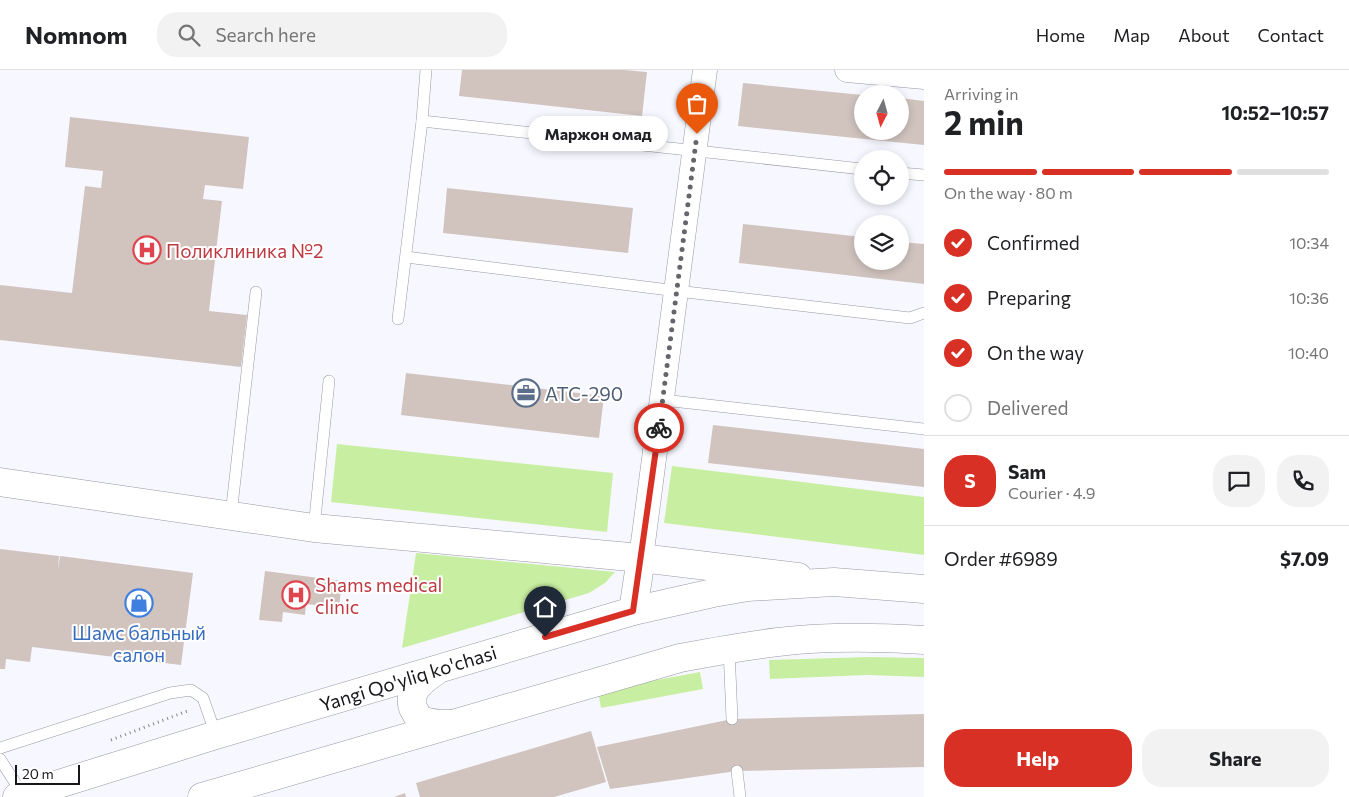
<!DOCTYPE html>
<html lang="en">
<head>
<meta charset="utf-8">
<style>
	body { margin:0; font-family:Commissioner,sans-serif; background:#f2f2f2; color:#202124; height:100vh; display:flex; flex-direction:column; font-size:19px; white-space:nowrap }
	* { box-sizing:border-box; margin:0 }
	p { font-size:16px; color:#757577 }
	.icon { flex:none; width:28px; height:28px; fill:none; stroke:currentColor; stroke-width:2; stroke-linecap:round; stroke-linejoin:round }
	.map { position:relative; flex:1; overflow:hidden }
	.drawer { display:flex; flex-direction:column; background:#fff; width:425px }
	.drawer>* { flex:none }
	.needle { width:32px; rotate:186deg }
	.fabs { position:absolute; left:854px; top:15px; display:grid; gap:10px }
	.fabs a { display:grid; place-items:center; width:55px; height:55px; border-radius:50%; background:#fff; box-shadow:0 2px 8px #0003; font-size:25px }
	.scale { position:absolute; left:15px; bottom:12px; width:65px; box-sizing:border-box; padding-left:5px; border:2px solid #17171b; border-top:0; font-size:14px; line-height:18px; white-space:nowrap; color:#17171b; -webkit-text-stroke:4px #fff; paint-order:stroke }
	.pin { position:absolute; display:grid; place-items:center; width:42px; height:42px; color:#fff; margin:-51px -21px; border-radius:50% 50% 50% 0; rotate:-45deg; box-shadow:0 0 5px #0007 }
	.pin .icon { rotate:45deg }
	.courier { position:absolute; display:grid; place-items:center; width:50px; height:50px; margin:-25px; border:4px solid #d93025; border-radius:50%; background:#fff; color:#222; box-shadow:0 1px 6px #0007 }
	.bubble { position:absolute; height:35px; border-radius:18px; background:#fff; box-shadow:0 2px 8px #0003; font-size:16px; font-weight:700; line-height:35px; text-align:center }
	.headline em { font-style:normal; font-weight:700 }
	.headline div { display:flex; flex-direction:column-reverse }
	.headline { display:flex; align-items:center; justify-content:space-between; height:85px; padding:0 20px }
	h1 { font-size:32px; font-weight:700; line-height:38px }
	.bar { display:grid; grid-template-columns:repeat(4,1fr); gap:8px 5px; align-content:center; height:60px; padding:0 20px }
	.bar i { height:6px; border-radius:4px; background:#e0e0e0 }
	.bar .on { background:#d93025 }
	.bar p { grid-column:span 4 }
	.line { display:flex; align-items:center; gap:12px; padding:0 20px; border-top:1px solid #e0e0e0 }
	.line div { flex:1 }
	.round { display:grid; place-items:center; flex:none; width:52px; height:52px; border-radius:20px; background:#f2f2f2 }
	ol { padding:0 20px; list-style:none }
	li { display:flex; align-items:center; gap:15px; height:55px }
	li p { margin-inline-start:auto }
	li .icon { padding:5px; border-radius:50%; background:#d93025; color:#fff; stroke-width:4 }
	li:last-child { color:#757577 }
	li i { width:28px; height:28px; border:2px solid #e0e0e0; border-radius:50% }
	.primary-button { display:flex; gap:10px; margin-top:auto; padding:10px 20px }
	.primary-button a { flex:1; height:58px; border-radius:20px; background:#d93025; color:#fff; font-size:20px; font-weight:700; line-height:58px; text-align:center }
	.primary-button a+a { background:#f2f2f2; color:#202124 }
	header { display:flex; align-items:center; gap:30px; box-sizing:border-box; height:70px; padding:0 25px; background:#fff; border-bottom:1px solid #e0e0e0 }
	header strong { font-size:24px }
	nav { display:flex; gap:28px; margin-inline-start:auto; font-size:18px }
	.search { width:350px; height:45px; background:#f2f2f2; display:flex; align-items:center; gap:12px; box-sizing:border-box; padding:0 18px; border-radius:20px; color:#757577; font-size:19px }
	main { display:flex; flex:1; min-height:0 }
	.map>svg:first-child { display:block }
	.green { fill:#c8efa1 }
	.building { fill:#d1c4bf }
	.lines { fill:none; stroke-linecap:round; stroke-linejoin:round }
	.service-casing { stroke:#9898a3; stroke-width:12 }
	.minor-casing { stroke:#9898a3; stroke-width:25 }
	.tertiary-casing { stroke:#9898a3; stroke-width:29 }
	.secondary-casing { stroke:#9898a3; stroke-width:29 }
	.path { stroke:#84848a; stroke-width:3; stroke-dasharray:1 4; stroke-linecap:butt }
	.service { stroke:#fff; stroke-width:11 }
	.minor { stroke:#fff; stroke-width:24 }
	.tertiary { stroke:#fff; stroke-width:28 }
	.secondary { stroke:#fff; stroke-width:28 }
	.done { stroke:#65656b; stroke-width:5; stroke-dasharray:0 9 }
	.route { stroke:#d93025; stroke-width:6 }
	.labels { text-anchor:middle; dominant-baseline:central; stroke-width:4; stroke-linejoin:round; paint-order:stroke }
	.health-label { font-size:19px; fill:#be3a42; stroke:#fff; text-anchor:start }
	.service-label { font-size:19px; fill:#4e5e75; stroke:#fff; text-anchor:start }
	.shop-label { font-size:19px; fill:#366cbe; stroke:#fff }
	.street-label { font-size:19px; fill:#17171b; stroke:#fff }
</style>
</head>
<body>
<header>
<strong>Nomnom</strong>
<div class="search"><svg class="icon" aria-label="search" viewBox="0 0 24 24"><circle cx="10" cy="10" r="6"/><path d="M15 15l6 6"/></svg>Search here</div>
<nav><a>Home</a><a>Map</a><a>About</a><a>Contact</a></nav>
</header>
<main>
<div class="map">
<svg width="924" height="727" viewBox="0 0 924 727">
	<rect width="100%" height="100%" fill="#f7f7ff"/>
	<g class="green">
		<path d="M337,374L613,403L607,462L331,432Z"/>
		<path d="M672,396L924,427V485L664,453Z"/>
		<path d="M416,483L615,502L605,513L589,523L402,578Z"/>
		<path d="M867,587L924,588V607L867,605L770,609L769,590Z"/>
		<path d="M700,602L703,619L601,638L598,621Z"/>
	</g>
	<g class="building">
		<path d="M462,0H624L647,2L642,46L459,26Z"/>
		<path d="M743,13L862,25V61H900V28L924,31V75L738,56Z"/>
		<path d="M70,47L249,67L243,119L205,115L203,129L222,131L209,241L247,245L241,297L0,270V215L72,223L85,116L101,118L103,101L65,97Z"/>
		<path d="M447,118L633,138L628,183L443,163Z"/>
		<path d="M743,154L862,167V191H900V172L924,174V214L739,193Z"/>
		<path d="M406,303L604,326L599,368L401,345Z"/>
		<path d="M713,355L924,379V417L708,393Z"/>
		<path d="M0,479L59,486L58,500L60,486L193,503L181,595L32,577L30,592L6,589L5,599H0Z"/>
		<path d="M265,501L342,511L339,538L306,534L305,545L283,542L282,552L259,550Z"/>
		<path d="M924,644V697L737,701L610,719L597,677L732,649Z"/>
		<path d="M591,661L606,712L554,727H420L416,713Z"/>
		<path d="M405,723L406,727H394Z"/>
	</g>
	<g class="lines">
		<g class="service-casing">
			<g id="service">
				<path d="M426,0L422,51L862,99"/>
				<path d="M900,103L924,105"/>
				<path d="M406,187L677,221L910,248L924,243"/>
				<path d="M398,249L422,51"/>
				<path d="M663,330L924,359"/>
				<path d="M231,445L256,222"/>
				<path d="M314,458L329,311"/>
				<path d="M729,579L732,649"/>
				<path d="M0,678L170,623L191,620L203,628L216,665"/>
				<path d="M0,689L23,725"/>
				<path d="M737,701L740,727"/>
			</g>
		</g>
		<g class="minor-casing">
			<g id="minor">
				<path d="M847,0L924,7"/>
				<path d="M641,488L705,0"/>
			</g>
		</g>
		<g class="tertiary-casing">
			<g id="tertiary">
				<path d="M0,412L314,458L641,488L798,507"/>
				<path d="M633,541L641,488"/>
			</g>
		</g>
		<g class="secondary-casing">
			<g id="secondary">
				<path d="M436,601C424,609 407,621 413,638C415,642 418,648 422,650C430,654 441,654 450,654"/>
				<path d="M17,727L216,665L633,541L713,523L748,517L834,512L924,519"/>
				<path d="M202,727L680,588C712,582 745,576 778,572C826,566 876,567 924,570"/>
			</g>
		</g>
		<path class="path" d="M111,670L190,640"/>
		<use href="#service" class="service"/>
		<use href="#minor" class="minor"/>
		<use href="#tertiary" class="tertiary"/>
		<use href="#secondary" class="secondary"/>
	</g>
	<g class="lines">
		<path class="done" d="M659,358L697,64"/>
		<path class="route" d="M545,567L633,541L659,358"/>
	</g>
	<defs>
		<g id="hospital-ring" transform="scale(1.4375)"><circle r="9.5" fill="#fff" stroke="#e0444e" stroke-width="1.5"/><path d="M-5-5h3v3.5h4V-5h3V5h-3V1.5h-4V5h-3Z" fill="#e0444e"/></g>
		<g id="office-ring" transform="scale(1.4375)"><circle r="9.5" fill="#fff" stroke="#5c6f8a" stroke-width="1.5"/><path d="M-6-3h4V-5.5h4V-3h4V5H-6ZM-1-4.5V-3h2v-1.5ZM-6 0V1H6V0Z" fill="#5c6f8a"/></g>
		<g id="shop-ring" transform="scale(1.4375)"><circle r="9.5" fill="#fff" stroke="#3f7fe0" stroke-width="1.5"/><path d="M-5-2.5h2.3a2.7 3.5 0 0 1 5.4 0H5L5.5 6h-11ZM-1.5-2.5h3a1.5 2.3 0 0 0-3 0Z" fill="#3f7fe0"/></g>
	</defs>
	<g fill-rule="evenodd">
		<use href="#hospital-ring" x="147" y="180"/>
		<use href="#office-ring" x="526" y="323"/>
		<use href="#hospital-ring" x="296" y="525"/>
		<use href="#shop-ring" x="139" y="533"/>
	</g>
	<g class="labels">
		<g class="health-label">
			<text x="166" y="180">Поликлиника №2</text>
			<text x="315" y="514">Shams medical<tspan x="315" dy="22">clinic</tspan></text>
		</g>
		<g class="service-label">
			<text x="545" y="323">ATC-290</text>
		</g>
		<g class="shop-label">
			<text x="139" y="562">Шамс бальный<tspan x="139" dy="22">салон</tspan></text>
		</g>
		<g class="street-label">
			<text transform="translate(408 608) rotate(-17)">Yangi Qo'yliq ko'chasi</text>
		</g>
	</g>
</svg>
<div class="fabs">
<a><svg class="needle" viewBox="-14 -14 28 28"><path d="M0-13l5 13h-10z" fill="#e53935"/><path d="M0 13l5-13h-10z" fill="#757577"/></svg></a>
<a><svg class="icon" aria-label="locate" viewBox="0 0 24 24"><circle cx="12" cy="12" r="6"/><path d="M12 2v4M12 18v4M2 12h4M18 12h4"/></svg></a>
<a><svg class="icon" aria-label="layers" viewBox="0 0 24 24"><path d="M12 4l9 5-9 5-9-5zM3 14l9 5 9-5"/></svg></a>
</div>
<div class="scale">20 m</div>
<div class="pin" style="left:697px;top:64px;background:#ea580c"><svg class="icon" aria-label="bag" viewBox="0 0 24 24"><path d="M5 8h14l-1 12H6zM9 8a3 3 0 0 1 6 0"/></svg></div>
<div class="pin" style="left:545px;top:567px;background:#1f2937"><svg class="icon" aria-label="home" viewBox="0 0 24 24"><path d="M3 11l9-7 9 7M6 9v11h12V9"/></svg></div>
<div class="courier" style="left:659px;top:358px"><svg class="icon" aria-label="bike" viewBox="0 0 24 24"><circle cx="6" cy="16" r="4"/><circle cx="18" cy="16" r="4"/><path d="M6 16l4-8h5l3 8M10 8l3 8H6M13 5h3"/></svg></div>
<div class="bubble" style="left:528px;top:46px;width:140px">Маржон омад</div>
</div>
<section class="drawer">
<div class="headline"><div><h1>2 min</h1><p>Arriving in</p></div><em>10:52–10:57</em></div>
<div class="bar"><i class="on"></i><i class="on"></i><i class="on"></i><i></i><p>On the way · 80 m</p></div>
<ol>
<li><svg class="icon" aria-label="check" viewBox="0 0 24 24"><path d="M5 12l5 5 9-10"/></svg>Confirmed<p>10:34</p></li>
<li><svg class="icon" aria-label="check" viewBox="0 0 24 24"><path d="M5 12l5 5 9-10"/></svg>Preparing<p>10:36</p></li>
<li><svg class="icon" aria-label="check" viewBox="0 0 24 24"><path d="M5 12l5 5 9-10"/></svg>On the way<p>10:40</p></li>
<li><i></i>Delivered</li>
</ol>
<div class="line" style="height:90px"><b class="round" style="background:#d93025;color:#fff">S</b><div><b>Sam</b><p>Courier · 4.9</p></div><a class="round"><svg class="icon" aria-label="chat" viewBox="0 0 24 24"><path d="M4 5h16v11H9l-5 4z"/></svg></a><a class="round"><svg class="icon" aria-label="phone" viewBox="0 0 24 24"><path d="M5 4h4l2 5-3 2q2 4 5 5l2-3 5 2v4C11 20 4 13 5 4z"/></svg></a></div>
<div class="line" style="height:65px"><div>Order #6989</div><b>$7.09</b></div>
<div class="primary-button"><a>Help</a><a>Share</a></div>
</section>
</main>
</body>
</html>
